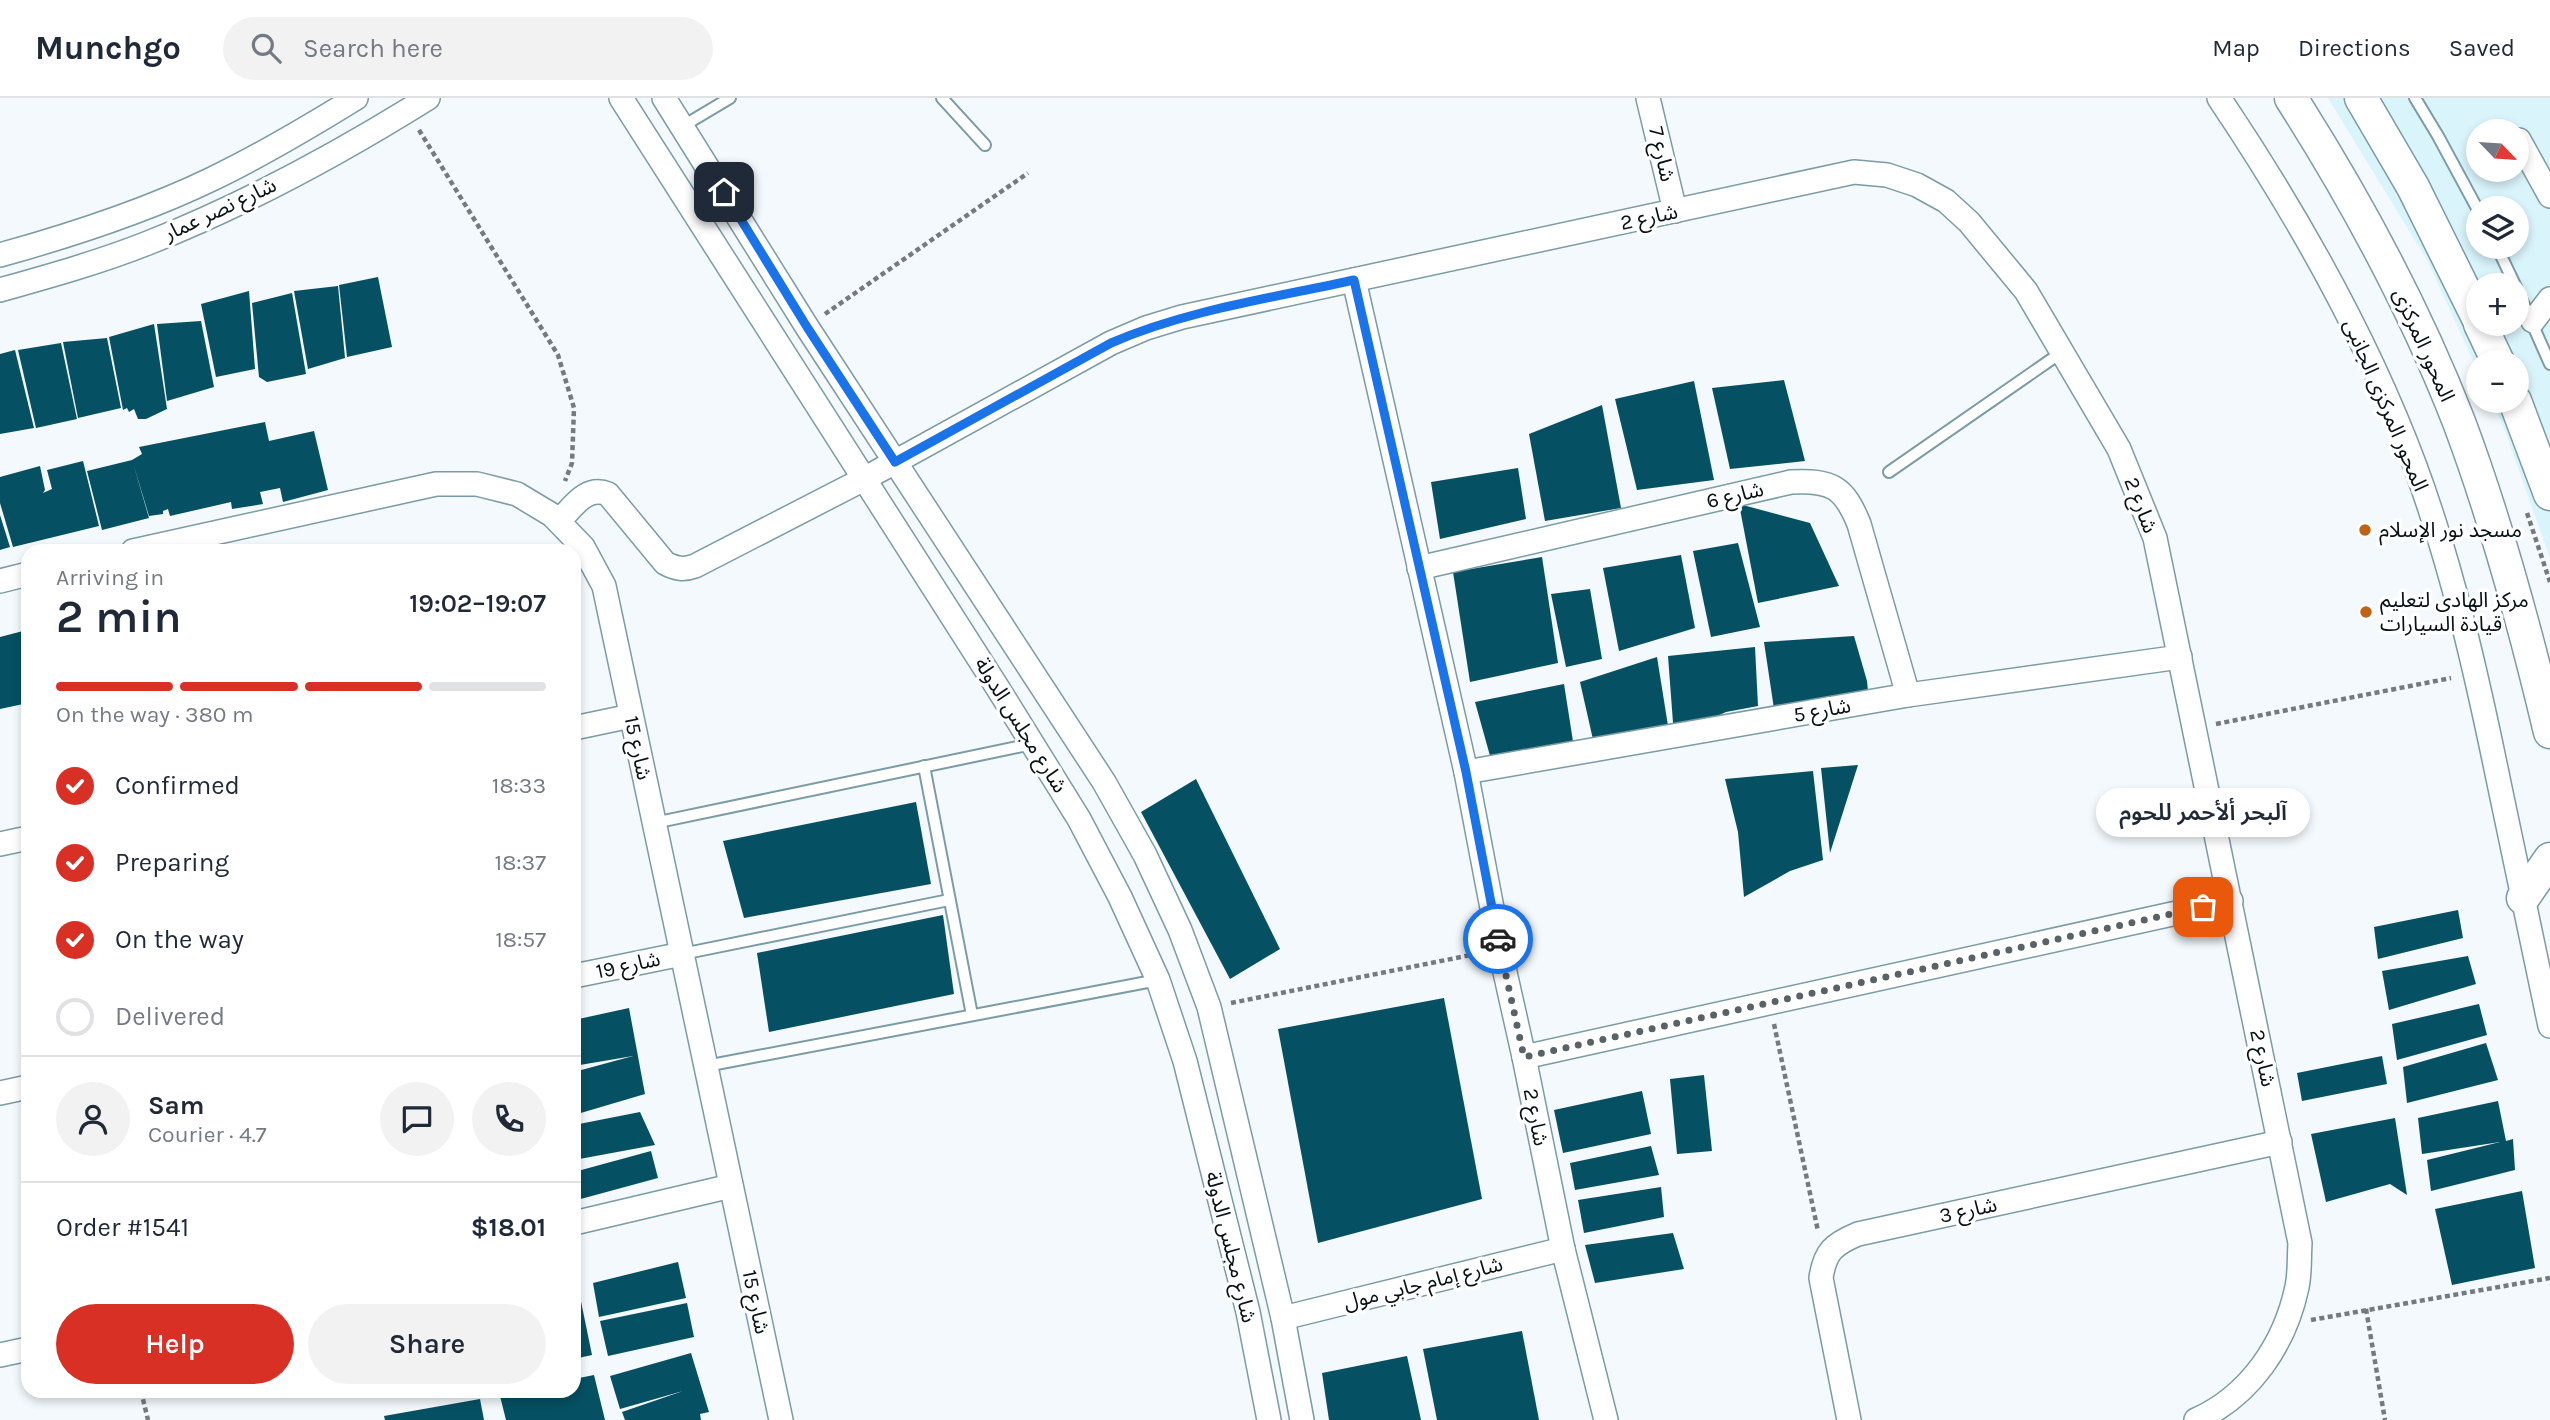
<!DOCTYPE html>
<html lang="en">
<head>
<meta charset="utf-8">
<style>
	body { margin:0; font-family:Karla,"Noto Sans Arabic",sans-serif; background:#f2f2f3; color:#1f2937; height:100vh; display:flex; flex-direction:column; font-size:26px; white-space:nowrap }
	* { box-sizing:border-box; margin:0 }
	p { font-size:23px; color:#747a83 }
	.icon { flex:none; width:38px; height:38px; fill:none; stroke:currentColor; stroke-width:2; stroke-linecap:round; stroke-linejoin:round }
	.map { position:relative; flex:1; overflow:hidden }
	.details { position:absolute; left:21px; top:446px; width:560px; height:854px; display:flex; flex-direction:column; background:#fff; border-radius:21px; box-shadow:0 4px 10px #0003 }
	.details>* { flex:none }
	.needle { width:46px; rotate:115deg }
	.buttons { position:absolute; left:2466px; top:21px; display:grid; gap:14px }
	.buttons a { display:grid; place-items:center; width:63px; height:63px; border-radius:50%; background:#fff; box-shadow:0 4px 10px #0003; font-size:35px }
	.pin { position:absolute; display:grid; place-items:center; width:60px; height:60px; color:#fff; margin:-30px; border-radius:14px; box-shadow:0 4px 10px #0006 }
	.courier { position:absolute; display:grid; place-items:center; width:70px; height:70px; margin:-35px; border:5px solid #1a73e8; border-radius:50%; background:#fff; color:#222; box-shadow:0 2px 9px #0007 }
	.bubble { position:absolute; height:49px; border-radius:24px; background:#fff; box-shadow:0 4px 10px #0003; font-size:23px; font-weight:600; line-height:49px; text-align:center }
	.head em { font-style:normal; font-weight:600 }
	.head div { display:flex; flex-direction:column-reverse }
	.head { display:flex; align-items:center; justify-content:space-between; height:119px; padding:0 35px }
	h1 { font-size:46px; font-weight:600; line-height:52px }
	.bar { display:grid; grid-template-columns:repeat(4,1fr); gap:10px 7px; align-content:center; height:84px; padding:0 35px }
	.bar i { height:9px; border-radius:5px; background:#e0e1e3 }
	.bar .selected { background:#d93025 }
	.bar p { grid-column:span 4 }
	.line { display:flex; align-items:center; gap:18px; padding:0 35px; border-top:2px solid #e0e1e3 }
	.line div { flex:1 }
	.round { display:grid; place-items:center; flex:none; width:74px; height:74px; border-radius:37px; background:#f2f2f3 }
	ol { padding:0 35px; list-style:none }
	li { display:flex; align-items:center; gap:21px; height:77px }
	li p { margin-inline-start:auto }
	li .icon { padding:7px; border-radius:50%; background:#d93025; color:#fff; stroke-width:4 }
	li:last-child { color:#747a83 }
	li i { width:38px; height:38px; border:4px solid #e0e1e3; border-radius:50% }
	.action { display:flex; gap:14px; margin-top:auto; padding:14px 35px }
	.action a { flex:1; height:80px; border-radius:42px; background:#d93025; color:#fff; font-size:28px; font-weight:600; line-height:80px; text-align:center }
	.action a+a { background:#f2f2f3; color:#1f2937 }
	header { display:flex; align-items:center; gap:42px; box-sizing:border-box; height:98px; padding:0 35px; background:#fff; border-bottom:2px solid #e0e1e3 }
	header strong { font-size:33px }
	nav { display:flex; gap:38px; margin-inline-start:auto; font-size:24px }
	.search { width:490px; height:63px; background:#f2f2f3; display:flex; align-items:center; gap:18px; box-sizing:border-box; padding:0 24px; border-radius:38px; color:#747a83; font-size:26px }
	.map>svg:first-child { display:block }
	.built { fill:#daf4fc; fill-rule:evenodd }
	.building { fill:#055062 }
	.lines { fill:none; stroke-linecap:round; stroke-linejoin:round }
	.service-casing { stroke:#7b9ba6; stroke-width:14 }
	.minor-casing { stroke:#7b9ba6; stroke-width:26 }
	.secondary-casing { stroke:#7b9ba6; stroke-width:35 }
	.path { stroke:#737b7f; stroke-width:4.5; stroke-dasharray:5 3.5; stroke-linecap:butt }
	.service { stroke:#fff; stroke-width:10 }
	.minor { stroke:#fff; stroke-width:23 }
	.secondary { stroke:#fff; stroke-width:32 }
	.done { stroke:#596266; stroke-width:7; stroke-dasharray:0 12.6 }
	.route { stroke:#1a73e8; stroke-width:9 }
	.poi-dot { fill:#c16317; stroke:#fff; stroke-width:2.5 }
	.labels { text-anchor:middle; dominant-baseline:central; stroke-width:7; stroke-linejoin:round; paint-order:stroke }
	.street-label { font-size:21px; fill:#061115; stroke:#fff }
	.poi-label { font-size:21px; fill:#061115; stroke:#fff; text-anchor:start }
</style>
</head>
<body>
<header>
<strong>Munchgo</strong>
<div class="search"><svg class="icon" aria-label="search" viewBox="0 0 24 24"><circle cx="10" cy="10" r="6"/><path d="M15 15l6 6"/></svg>Search here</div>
<nav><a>Map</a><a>Directions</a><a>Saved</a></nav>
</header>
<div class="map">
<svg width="2550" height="1322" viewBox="0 0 2550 1322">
	<rect width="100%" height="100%" fill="#f3f9fc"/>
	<path class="built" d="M2328,0H2550V460L2505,333L2492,303H2516V264H2478V273L2427,162ZM2478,33H2516V72H2478ZM2478,110H2516V149H2478ZM2478,187H2516V226H2478Z"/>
	<g class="building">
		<path d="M378,179L392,249L347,259L339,187Z"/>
		<path d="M338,188L345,260L308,271L294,193Z"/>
		<path d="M249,193L255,271L216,279L201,206Z"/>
		<path d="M292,195L306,276L267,284L259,279L252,205Z"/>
		<path d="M201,223L214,289L167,303L157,226Z"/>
		<path d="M154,226L167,311L146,321H138L134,311L129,314L127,310L123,312L109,239Z"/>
		<path d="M107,240L121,310L78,320L63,244Z"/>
		<path d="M61,245L77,321L36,330L18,252Z"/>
		<path d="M15,252L34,330L0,336V256Z"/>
		<path d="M1784,282L1805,363L1730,371L1712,290Z"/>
		<path d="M1694,283L1714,382L1637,392L1615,301Z"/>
		<path d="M1602,307L1621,410L1545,423L1529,336Z"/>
		<path d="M265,324L269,343L314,333L328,392L283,404L280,390L260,394L263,406L232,411L231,404L170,418L168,411L163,413V416L149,418L133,365L149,420L102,432L87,373L132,362L142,356L139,349Z"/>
		<path d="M83,363L99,428L13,449L0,405V379L40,368L45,392L43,395L52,391L47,372Z"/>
		<path d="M1518,370L1526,421L1440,441L1431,384Z"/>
		<path d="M1739,406L1810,425L1839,488L1758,505Z"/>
		<path d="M0,417L10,449L0,452Z"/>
		<path d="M1738,445L1760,529L1711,539L1693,453Z"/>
		<path d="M1681,457L1695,530L1619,553L1603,470Z"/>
		<path d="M1542,459L1558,565L1470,584L1453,474Z"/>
		<path d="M1590,491L1602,561L1566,569L1551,496Z"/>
		<path d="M23,533L28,559V605L0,611V539Z"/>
		<path d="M1854,538L1867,583L1869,604L1774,611L1764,544Z"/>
		<path d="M1755,549L1758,608L1726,614L1674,638L1668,558Z"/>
		<path d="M1657,559L1669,634L1594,646L1580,584Z"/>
		<path d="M1564,586L1574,650L1492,665L1475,604Z"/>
		<path d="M1858,667L1830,755L1821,670Z"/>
		<path d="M1813,673L1823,762L1790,773L1744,799L1738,734L1725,681Z"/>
		<path d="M1196,681L1280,851L1230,881L1141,714Z"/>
		<path d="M916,704L931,786L744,820L723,743Z"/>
		<path d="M2458,812L2463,840L2378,861L2374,829Z"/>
		<path d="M943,817L954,896L769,934L757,855Z"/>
		<path d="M2468,858L2476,886L2389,912L2382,873Z"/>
		<path d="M1444,900L1482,1101L1318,1145L1278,931Z"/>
		<path d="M2479,906L2487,937L2397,962L2392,926Z"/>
		<path d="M629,910L645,996L574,1017V974L633,958L574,968V922Z"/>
		<path d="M2486,945L2498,982L2407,1005L2403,969Z"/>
		<path d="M2382,958L2387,986L2302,1003L2297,975Z"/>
		<path d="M1704,977L1712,1053L1677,1056L1670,981Z"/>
		<path d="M1642,993L1651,1036L1563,1055L1554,1012Z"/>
		<path d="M2498,1003L2506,1043L2513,1041L2515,1072L2431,1093L2427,1062L2500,1044L2422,1056L2418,1020Z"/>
		<path d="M640,1014L655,1047L574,1062V1027Z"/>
		<path d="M2395,1020L2407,1097L2390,1086L2326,1104L2311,1036Z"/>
		<path d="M1651,1048L1659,1077L1575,1092L1570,1065Z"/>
		<path d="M651,1053L658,1080L577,1102L574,1090V1074Z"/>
		<path d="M1661,1089L1664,1119L1584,1135L1578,1102Z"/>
		<path d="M2522,1093L2535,1170L2452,1187L2435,1111Z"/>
		<path d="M1673,1135L1684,1171L1595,1185L1585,1147Z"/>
		<path d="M678,1164L686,1200L599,1219L593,1185Z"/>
		<path d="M577,1184L592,1257L574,1261V1185Z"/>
		<path d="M687,1205L694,1239L608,1258L600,1223Z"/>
		<path d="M1522,1233L1539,1322H1437L1423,1251Z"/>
		<path d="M691,1255L709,1314L700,1316L701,1322H625L622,1314L683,1293L620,1311L610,1278Z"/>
		<path d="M1407,1258L1421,1322H1329L1322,1275Z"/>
		<path d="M594,1277L605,1322H506L499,1294L574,1293V1281Z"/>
		<path d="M480,1301L484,1322H385L384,1318Z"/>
	</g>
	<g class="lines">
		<g class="service-casing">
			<g id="service">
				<path d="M942,0L985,47"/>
				<path d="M2415,0L2438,38L2478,112"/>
				<path d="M683,28L730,0"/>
				<path d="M2497,149L2515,187"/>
				<path d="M2516,189L2550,266"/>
				<path d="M1889,374L2062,254"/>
				<path d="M924,668L972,917"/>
				<path d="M654,725L1032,646"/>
				<path d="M682,856L949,802"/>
				<path d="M706,968L1158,882"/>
			</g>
		</g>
		<g class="minor-casing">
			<g id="minor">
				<path d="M621,0L999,592L1079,721L1120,799L1158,882L1185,963L1248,1214L1269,1322"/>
				<path d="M664,0L807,229L1104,684L1145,757L1180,832L1209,909L1283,1220L1302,1322"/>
				<path d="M1648,0L1675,113"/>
				<path d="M2219,0C2297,116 2366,237 2415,368C2453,471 2477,578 2499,685C2516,766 2533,847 2550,928"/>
				<path d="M2519,42L2550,98"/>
				<path d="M0,157C72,137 144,114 212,81C262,57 309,29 356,0"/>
				<path d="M1354,182L1466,674L1500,852L1524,959L1563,1151L1606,1322"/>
				<path d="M0,192C50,178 100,164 148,145C244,107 340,55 428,0"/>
				<path d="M2533,223L2550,201"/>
				<path d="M559,423C573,409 586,387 608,396L665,465C676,471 684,472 695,468L864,381L1111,245L1146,230L1182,219L1854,74L1887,77L1917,87L1946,103L1969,124L2026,193L2119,351L2155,440L2300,1145C2299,1160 2300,1175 2297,1189C2285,1246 2250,1298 2196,1322"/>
				<path d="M133,453L436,386H477L517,396L552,417L583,449L604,488L781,1322"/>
				<path d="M1419,470L1791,384C1832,382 1844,389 1859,426L1908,597"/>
				<path d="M0,483L28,476"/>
				<path d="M574,630L631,618"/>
				<path d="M1466,674L1908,597L2180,559"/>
				<path d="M0,746L28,740"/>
				<path d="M574,878L682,856"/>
				<path d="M1524,959L2231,803"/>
				<path d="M0,995L28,989"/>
				<path d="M574,1125L731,1088"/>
				<path d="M1283,1220L1563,1151"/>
				<path d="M0,1257L28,1251"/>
				<path d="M1849,1322L1821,1180C1825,1153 1834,1146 1858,1136L2280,1044"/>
			</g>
		</g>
		<g class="secondary-casing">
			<g id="secondary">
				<path d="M2291,0C2356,102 2415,211 2459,324C2497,425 2525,529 2550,634"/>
				<path d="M2361,0L2413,89L2478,220"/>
				<path d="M2480,226L2498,264"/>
				<path d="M2515,303L2550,396"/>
				<path d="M2523,800L2550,761"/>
			</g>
		</g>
		<g class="path">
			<path d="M419,32L558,257L574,310L572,365L565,383"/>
			<path d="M825,216L1028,75"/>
			<path d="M2527,415L2550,484"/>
			<path d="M2216,626L2451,580"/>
			<path d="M1231,905L1476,856"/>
			<path d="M1774,926L1818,1133"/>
			<path d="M2366,1211L2385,1322"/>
			<path d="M2311,1222L2550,1180"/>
			<path d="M141,1293L148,1322"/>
		</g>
		<use href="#service" class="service"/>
		<use href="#minor" class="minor"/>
		<use href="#secondary" class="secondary"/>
	</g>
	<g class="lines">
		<path class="done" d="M1498,841L1524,959L2203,809"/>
		<path class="route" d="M724,94L807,229L895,364L1111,245C1187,212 1272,200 1354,182L1466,674L1498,841"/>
	</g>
	<g class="poi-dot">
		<circle cx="2365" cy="432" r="7"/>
		<circle cx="2366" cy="514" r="7"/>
	</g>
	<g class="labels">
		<g class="street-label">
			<text transform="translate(1662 56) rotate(77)">شارع 7</text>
			<text transform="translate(220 111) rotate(-25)">شارع نصر عمار</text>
			<text transform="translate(1649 119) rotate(-12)">شارع 2</text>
			<text transform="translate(2424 247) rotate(66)">المحور المركزى</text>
			<text transform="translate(2386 307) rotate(67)">المحور المركزى الجانبى</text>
			<text transform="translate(1735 397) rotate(-13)">شارع 6</text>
			<text transform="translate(2141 407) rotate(69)">شارع 2</text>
			<text transform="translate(1822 612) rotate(-10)">شارع 5</text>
			<text transform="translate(1021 627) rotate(58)">شارع مجلس الدولة</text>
			<text transform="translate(638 650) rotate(78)">شارع 15</text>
			<text transform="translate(628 867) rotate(-12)">شارع 19</text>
			<text transform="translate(2263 960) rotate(78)">شارع 2</text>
			<text transform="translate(1536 1019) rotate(79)">شارع 2</text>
			<text transform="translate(1968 1112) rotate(-12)">شارع 3</text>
			<text transform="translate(1231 1149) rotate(76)">شارع مجلس الدولة</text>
			<text transform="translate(1423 1185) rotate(-14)">شارع إمام جابي مول</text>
			<text transform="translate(756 1204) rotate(78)">شارع 15</text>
		</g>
		<g class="poi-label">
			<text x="2379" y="432">مسجد نور الإسلام</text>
			<text x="2380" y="502">مركز الهادى لتعليم<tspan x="2380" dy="24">قيادة السيارات</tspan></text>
		</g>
	</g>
</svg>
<div class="buttons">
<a><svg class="needle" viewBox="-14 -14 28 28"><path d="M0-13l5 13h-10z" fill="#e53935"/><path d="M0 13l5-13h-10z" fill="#747a83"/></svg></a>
<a><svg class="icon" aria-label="layers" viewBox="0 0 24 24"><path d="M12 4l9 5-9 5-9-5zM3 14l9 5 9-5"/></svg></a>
<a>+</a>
<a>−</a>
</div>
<div class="pin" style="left:2203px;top:809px;background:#ea580c"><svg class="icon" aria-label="bag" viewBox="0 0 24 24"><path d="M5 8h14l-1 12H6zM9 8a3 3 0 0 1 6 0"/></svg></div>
<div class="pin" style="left:724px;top:94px;background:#1f2937"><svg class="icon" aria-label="home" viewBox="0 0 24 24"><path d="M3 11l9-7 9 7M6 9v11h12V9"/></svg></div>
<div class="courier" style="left:1498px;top:841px"><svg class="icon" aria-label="car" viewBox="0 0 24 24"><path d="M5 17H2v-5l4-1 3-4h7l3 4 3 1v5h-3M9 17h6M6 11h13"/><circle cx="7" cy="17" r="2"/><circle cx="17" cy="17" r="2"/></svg></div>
<div class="bubble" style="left:2096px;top:690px;width:214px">آلبحر ألأحمر للحوم</div>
<section class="details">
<div class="head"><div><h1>2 min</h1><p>Arriving in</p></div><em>19:02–19:07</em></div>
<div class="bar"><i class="selected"></i><i class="selected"></i><i class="selected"></i><i></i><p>On the way · 380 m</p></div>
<ol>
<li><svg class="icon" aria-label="check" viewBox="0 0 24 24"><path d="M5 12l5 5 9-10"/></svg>Confirmed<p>18:33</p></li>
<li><svg class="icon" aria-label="check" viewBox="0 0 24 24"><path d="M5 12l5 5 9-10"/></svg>Preparing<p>18:37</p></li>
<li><svg class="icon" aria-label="check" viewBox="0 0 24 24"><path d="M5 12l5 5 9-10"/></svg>On the way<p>18:57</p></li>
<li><i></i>Delivered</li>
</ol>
<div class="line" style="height:126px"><a class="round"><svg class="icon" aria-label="person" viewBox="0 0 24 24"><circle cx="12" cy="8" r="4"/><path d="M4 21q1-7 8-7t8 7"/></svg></a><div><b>Sam</b><p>Courier · 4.7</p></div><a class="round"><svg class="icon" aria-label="chat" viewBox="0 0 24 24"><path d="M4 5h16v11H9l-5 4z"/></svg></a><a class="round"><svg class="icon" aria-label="phone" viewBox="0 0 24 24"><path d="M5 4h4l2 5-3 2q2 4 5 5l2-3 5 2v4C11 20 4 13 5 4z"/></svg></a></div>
<div class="line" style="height:91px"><div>Order #1541</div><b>$18.01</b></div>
<div class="action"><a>Help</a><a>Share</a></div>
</section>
</div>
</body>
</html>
